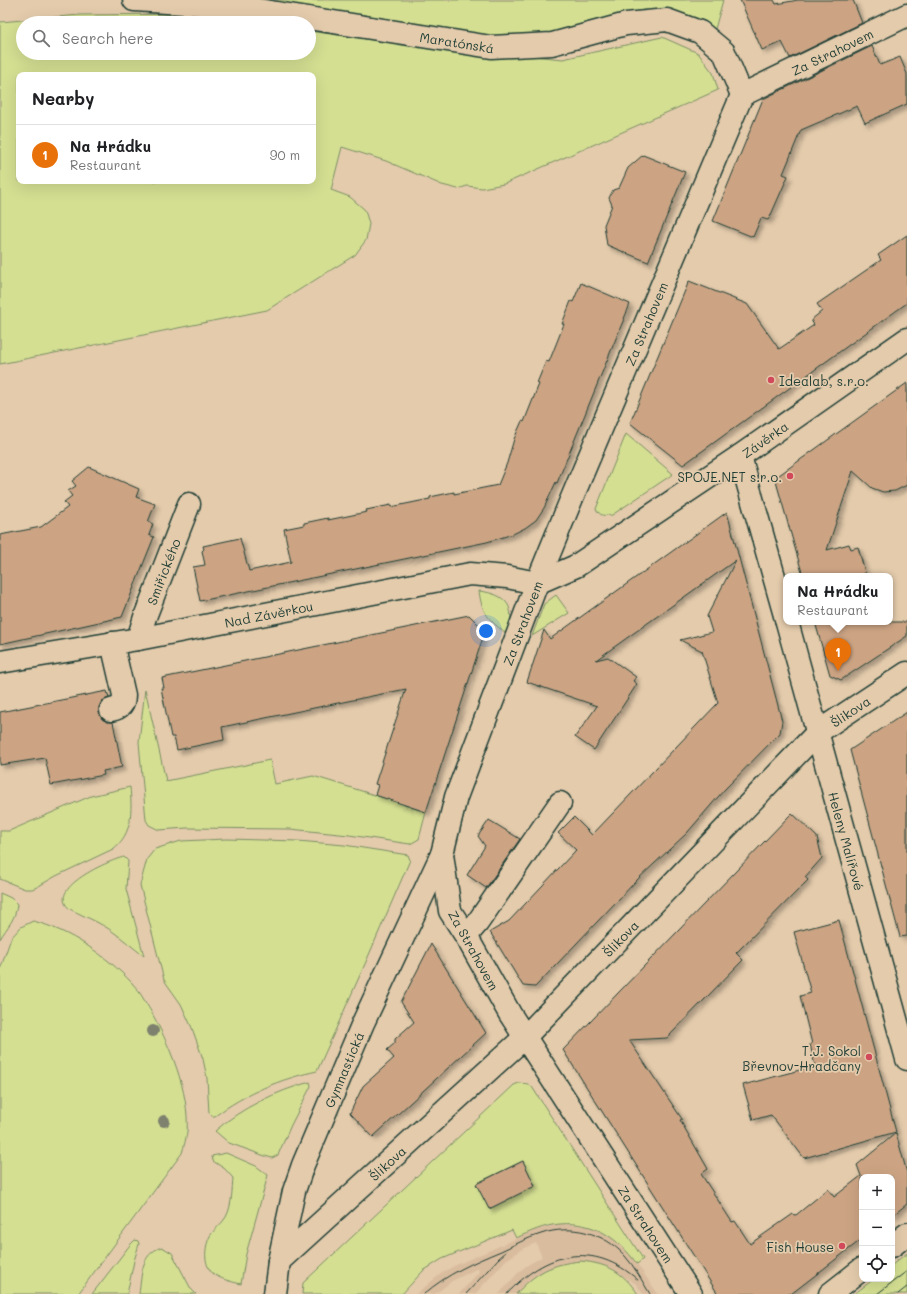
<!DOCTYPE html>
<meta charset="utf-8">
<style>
:root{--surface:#fff;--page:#f2f2f2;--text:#202124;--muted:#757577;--line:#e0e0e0;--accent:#d1495b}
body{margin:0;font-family:Mali,sans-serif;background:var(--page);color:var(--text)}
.controls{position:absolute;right:12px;bottom:12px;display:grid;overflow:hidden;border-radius:8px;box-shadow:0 4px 16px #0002}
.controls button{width:36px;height:36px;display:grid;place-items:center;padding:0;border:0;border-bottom:1px solid var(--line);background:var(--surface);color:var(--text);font:20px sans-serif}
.you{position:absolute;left:486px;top:631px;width:14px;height:14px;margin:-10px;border:3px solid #fff;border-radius:50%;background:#1a73e8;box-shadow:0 0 0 6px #1a73e833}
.badge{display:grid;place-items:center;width:26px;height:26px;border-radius:50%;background:var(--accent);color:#fff;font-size:13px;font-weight:700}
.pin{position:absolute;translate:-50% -33px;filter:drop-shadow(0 1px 2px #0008)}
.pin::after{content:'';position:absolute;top:21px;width:14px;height:12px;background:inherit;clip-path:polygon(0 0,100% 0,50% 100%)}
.popup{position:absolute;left:783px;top:573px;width:110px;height:52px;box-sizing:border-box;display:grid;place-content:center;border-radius:8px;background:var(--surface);filter:drop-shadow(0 1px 3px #0005);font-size:13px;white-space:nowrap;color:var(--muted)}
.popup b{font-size:15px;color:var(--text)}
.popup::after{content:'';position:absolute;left:50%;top:100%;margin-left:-8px;border:8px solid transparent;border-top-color:var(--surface)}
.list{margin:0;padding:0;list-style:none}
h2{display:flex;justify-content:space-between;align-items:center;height:52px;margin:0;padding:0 16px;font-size:17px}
h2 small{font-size:13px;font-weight:400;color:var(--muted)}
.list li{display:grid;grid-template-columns:26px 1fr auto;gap:12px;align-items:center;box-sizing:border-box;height:60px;padding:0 16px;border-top:1px solid var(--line)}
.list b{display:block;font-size:15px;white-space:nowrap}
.list p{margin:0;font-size:13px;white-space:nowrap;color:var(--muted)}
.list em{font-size:13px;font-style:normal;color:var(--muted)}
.icon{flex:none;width:22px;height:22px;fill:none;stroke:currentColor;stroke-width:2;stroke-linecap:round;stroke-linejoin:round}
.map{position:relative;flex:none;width:907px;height:1294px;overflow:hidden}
.search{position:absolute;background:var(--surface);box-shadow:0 4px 16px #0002;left:16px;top:16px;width:300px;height:44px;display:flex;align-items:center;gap:10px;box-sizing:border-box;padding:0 14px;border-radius:22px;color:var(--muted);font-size:15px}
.panel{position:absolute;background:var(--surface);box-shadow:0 4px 16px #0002;left:16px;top:72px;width:300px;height:112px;border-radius:8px}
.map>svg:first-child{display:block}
.built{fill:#d9bc9e}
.green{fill:#d4df92;stroke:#7a8e63;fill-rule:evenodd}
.building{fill:#cca484;stroke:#1f3d34;filter:url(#shadow)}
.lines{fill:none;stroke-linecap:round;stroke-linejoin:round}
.minor-casing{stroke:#1f3d34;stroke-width:25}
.minor{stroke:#e4cbac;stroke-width:22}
.tram{stroke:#1f3d34;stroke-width:1}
.tree{fill:#7d816d}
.poi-dot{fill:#d1495b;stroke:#e4cbac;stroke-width:1.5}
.labels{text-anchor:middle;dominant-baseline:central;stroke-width:3.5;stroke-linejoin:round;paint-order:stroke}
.street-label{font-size:13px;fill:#1f3d34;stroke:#e4cbac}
.poi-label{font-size:13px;fill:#1f3d34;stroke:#e4cbac;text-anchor:end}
</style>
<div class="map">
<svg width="907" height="1294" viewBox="0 0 907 1294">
<defs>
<filter id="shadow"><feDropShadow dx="3.5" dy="3.5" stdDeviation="2" flood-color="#0004"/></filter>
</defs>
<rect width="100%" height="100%" fill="#e4cbac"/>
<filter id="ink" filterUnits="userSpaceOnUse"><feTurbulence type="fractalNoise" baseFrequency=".025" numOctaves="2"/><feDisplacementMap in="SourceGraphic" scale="8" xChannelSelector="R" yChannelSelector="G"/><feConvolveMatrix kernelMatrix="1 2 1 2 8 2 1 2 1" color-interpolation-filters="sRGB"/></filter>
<g filter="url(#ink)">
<polygon class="built" points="560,1224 587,1226 600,1230 620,1243 628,1251 658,1294 643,1294 636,1284 609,1267 537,1274 525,1284 516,1294 499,1294 519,1272 526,1266 542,1257 536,1243 526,1247 506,1260 475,1294 459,1294 478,1273 479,1270 478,1268 452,1281 435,1294 416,1294 442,1273 454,1266 536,1230"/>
<g class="green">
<polygon points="232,0 723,0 715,29 677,12 643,10 556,33 474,40"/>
<path d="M188,14l63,9h-228v30h286v-22l79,11 175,17 99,-22 36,16 15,20 5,17 -214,94 -22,4 -15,-2 -9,3 -16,-4 -56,-24 -44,-14 -11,43 19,7 15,13 4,14 -3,16 -11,15 -88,55 -267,54v-342l80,-7zM19,75h294v106h-294z"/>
<path d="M626,434l47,40 -61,41c-8,1 -12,1 -16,-6z"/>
<path d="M479,591c27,3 39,16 27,43 -18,-16 -24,-20 -27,-43z"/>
<polygon points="556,595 569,613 532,636 544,604"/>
<polygon points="145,689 166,781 270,760 275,784 313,776 394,801 405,803 404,805 426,812 419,839 410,844 349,835 290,829 187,828 159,830 149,825 146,820 139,742"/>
<path d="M130,787c2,23 3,47 -17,62l-57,27 -19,11 -5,2h-7l-25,-10v-48h9l82,-35z"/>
<path d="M226,839l72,2 46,4 64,10 2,5 -45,104 -48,107c-37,8 -71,22 -102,45h-3l-3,-3 -2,-35 -4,-19 -11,-31 -11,-24 -17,-24 -24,-95 7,-26 8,-10 26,-8z"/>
<path d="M124,857l4,4 -2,28 18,67c-12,-9 -23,-19 -35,-27 -8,-5 -18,-10 -27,-14 -5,-3 -13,-5 -16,-10 -13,-20 44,-45 58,-48z"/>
<path d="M0,893l11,5 6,6c-1,15 -10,23 -17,35z"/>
<path d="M33,921c36,9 74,35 99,62 7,7 12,17 17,25 20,35 41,84 38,124 -1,7 -3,14 -5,21l-104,141h-78v-324l11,-32 10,-11z"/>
<path d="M310,1082l1,4 -20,39 -13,30 -6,3 -7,-2 -36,-13 -14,-12c26,-23 62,-40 95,-49z"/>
<path d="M519,1083l9,1 4,3 111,172 -6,5c-19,-26 -43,-43 -77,-40 -16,1 -30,8 -44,14l-4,-8 -70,29 -11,7 -8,5 -21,23h-100l1,-11 211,-198zM523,1161l12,25 -46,23 -12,-26z"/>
<path d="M226,1153l30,13 12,9 -22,79 -5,30c-8,-2 -18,-4 -26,-9 -12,-8 -11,-27 -5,-39 4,-7 12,-12 16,-19 6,-11 6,-27 7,-39l-8,-9 -12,-8 -1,-5z"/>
<polygon points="135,1240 138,1241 139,1244 134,1261 127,1294 92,1294 130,1245"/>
<path d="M162,1247l10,6 19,36 5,5h-57c3,-19 1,-40 23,-47z"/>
<polygon points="907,1253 907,1294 854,1294 874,1279 892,1279 892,1265"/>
<path d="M581,1261c27,3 41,10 57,33h-122c20,-22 35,-30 65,-33z"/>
</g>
<g class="building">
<polygon points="740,0 774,0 776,4 798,0 853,0 862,23 790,58 782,42 762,50"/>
<polygon points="872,46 880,65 900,57 907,74 907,104 865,123 857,106 801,130 783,174 788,176 770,217 768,220 761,218 753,237 713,221 763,99"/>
<polygon points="643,155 685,172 648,262 607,245 604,225 612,205 609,198 613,190 619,188 628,168"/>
<polygon points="907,235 907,303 683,465 630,423 689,281 747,304 779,349 814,325 811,320 822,311 817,304 881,260 878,255"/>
<polygon points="581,283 630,304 557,483 556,482 544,508 536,520 525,528 513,534 487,542 200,601 193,567 205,565 202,551 204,549 203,546 240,538 249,571 291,562 284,529 304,525 304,523 328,518 328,520 367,512 366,510 391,505 391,507 430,499 430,497 454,492 454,494 498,485 507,463 514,439 522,421 524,422 539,384 537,383 546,361 549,362 564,324 562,324 571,301 573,302"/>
<polygon points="907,383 907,485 895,491 883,492 872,488 853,471 827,550 849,544 851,549 858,547 866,576 803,576 775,478"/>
<polygon points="89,467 139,489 136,497 155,504 148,522 153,524 149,535 154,537 122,617 0,644 0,535 41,527 68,507 64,502 72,496 68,491 76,486 72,481"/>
<polygon points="727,512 782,721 780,733 724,790 687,833 638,879 535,987 523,986 490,932 509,921 576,850 558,833 574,817 592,835 718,703 702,651 680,640 712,632 707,616 736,560 596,660 608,657 636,677 633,681 637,684 594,750 575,737 597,706 527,682 544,630 550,639"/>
<polygon points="469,615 485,631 426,812 375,795 378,785 375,784 406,689 222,727 224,740 177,750 174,737 171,737 161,688 164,688 162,678"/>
<polygon points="815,622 907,622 907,636 841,680 830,675"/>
<polygon points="107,691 109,698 102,701 99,707 99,713 102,719 107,722 113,722 122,767 103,771 104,775 51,785 45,758 0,765 0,712"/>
<polygon points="907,712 907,936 900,937 850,750"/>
<polygon points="792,813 817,837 822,858 805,877 808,880 736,953 743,960 667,1038 629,1040 682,1119 680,1120 708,1169 701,1174 732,1222 735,1221 750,1244 793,1214 796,1215 828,1189 834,1197 861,1176 857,1165 896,1133 907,1173 907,1204 892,1216 892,1177 862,1177 862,1239 791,1294 718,1294 563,1050"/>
<polygon points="489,820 520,839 486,888 467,875 485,846 478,836"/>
<polygon points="839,920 896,1132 804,1158 771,1115 753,1120 743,1085 815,1066 810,1044 812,1044 800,996 811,993 794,932"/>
<polygon points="431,944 486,1033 373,1137 350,1113 363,1086 394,1058 387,1050 395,1043 395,1039 414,1022 401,1002"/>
<polygon points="523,1161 535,1186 489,1209 476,1184"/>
</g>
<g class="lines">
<defs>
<g id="minor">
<path id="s1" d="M134,0l99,6 258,41 61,-3 74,-20 41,-4 33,12 24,20 18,43"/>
<polyline points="740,456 786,619"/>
<path id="s2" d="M537,583l39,-17 164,-110 167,-117"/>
<path id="s3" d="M787,622l120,437"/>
<path id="s4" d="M138,639l7,-22 44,-113"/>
<path id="s5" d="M0,662l138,-23 332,-65 37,3 30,6"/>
<path d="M111,710c10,-2 13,-6 13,-15l-12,-52"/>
<polyline points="466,936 478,922 560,803"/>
<polyline points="892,1246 907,1234"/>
<path id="s6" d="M279,1261l246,-224 293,-305 89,-59"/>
<path id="s7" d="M275,1294l4,-33 15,-70 9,-26 60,-142 79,-169"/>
<path id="s8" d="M691,1294l-181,-280 -44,-78 -16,-25 -8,-57 14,-57 81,-214 32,-78 173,-410 165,-80"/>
<polyline points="830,1294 862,1269"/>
</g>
</defs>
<use href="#minor" class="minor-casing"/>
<use href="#minor" class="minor"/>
<g class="tram">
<path d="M424,1294c23,-20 50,-32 77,-43 13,-6 26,-13 40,-17 29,-10 63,-2 84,22 10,11 17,25 25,38"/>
<polyline points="466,1294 498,1259 507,1251"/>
<path d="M507,1294c38,-42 86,-54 131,-14"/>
<polyline points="877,1294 907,1271"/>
<polyline points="898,1294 907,1287"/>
</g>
</g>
<g class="tree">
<circle cx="153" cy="1031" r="6"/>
<circle cx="164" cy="1121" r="6"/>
</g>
</g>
<g class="poi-dot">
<circle cx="771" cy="380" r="4"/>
<circle cx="790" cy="476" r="4"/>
<circle cx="869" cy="1057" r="4"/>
<circle cx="842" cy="1246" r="4"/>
</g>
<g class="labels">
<g class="street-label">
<text stroke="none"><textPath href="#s1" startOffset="326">Maratónská</textPath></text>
<text stroke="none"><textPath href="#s8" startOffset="1427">Za Strahovem</textPath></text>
<text stroke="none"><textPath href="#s8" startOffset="1079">Za Strahovem</textPath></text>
<text stroke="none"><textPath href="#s2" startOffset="270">Závěrka</textPath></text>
<text stroke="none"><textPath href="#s4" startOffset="72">Smiřického</textPath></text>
<text stroke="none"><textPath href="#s5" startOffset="273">Nad Závěrkou</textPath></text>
<text stroke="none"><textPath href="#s8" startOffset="755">Za Strahovem</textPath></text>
<text stroke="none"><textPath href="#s6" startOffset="794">Šlikova</textPath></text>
<text stroke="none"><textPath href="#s3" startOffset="227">Heleny Malířové</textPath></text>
<text stroke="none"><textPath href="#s6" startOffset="470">Šlikova</textPath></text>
<text transform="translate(474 950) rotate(61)">Za Strahovem</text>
<text stroke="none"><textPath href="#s7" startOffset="236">Gymnastická</textPath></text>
<text stroke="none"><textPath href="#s6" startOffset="146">Šlikova</textPath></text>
<text transform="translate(646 1224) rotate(57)">Za Strahovem</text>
</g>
<g class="poi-label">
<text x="779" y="380" text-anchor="start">Idealab, s.r.o.</text>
<text x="782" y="476">SPOJE.NET s.r.o.</text>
<text x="861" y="1050">T.J. Sokol<tspan x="861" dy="15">Břevnov-Hradčany</tspan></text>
<text x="834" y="1246">Fish House</text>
</g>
</g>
</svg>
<div class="controls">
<button>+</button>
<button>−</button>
<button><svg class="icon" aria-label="locate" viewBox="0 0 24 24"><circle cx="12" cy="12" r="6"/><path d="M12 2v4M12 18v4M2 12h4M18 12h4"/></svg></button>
</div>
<div class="you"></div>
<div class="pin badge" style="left:838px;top:671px;background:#e8710a">1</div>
<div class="popup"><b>Na Hrádku</b>Restaurant</div>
<div class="search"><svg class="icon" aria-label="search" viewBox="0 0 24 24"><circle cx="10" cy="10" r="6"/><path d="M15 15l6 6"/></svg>Search here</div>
<section class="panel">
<h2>Nearby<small></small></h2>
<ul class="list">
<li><span class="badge" style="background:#e8710a">1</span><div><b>Na Hrádku</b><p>Restaurant</p></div><em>90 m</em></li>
</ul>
</section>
</div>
